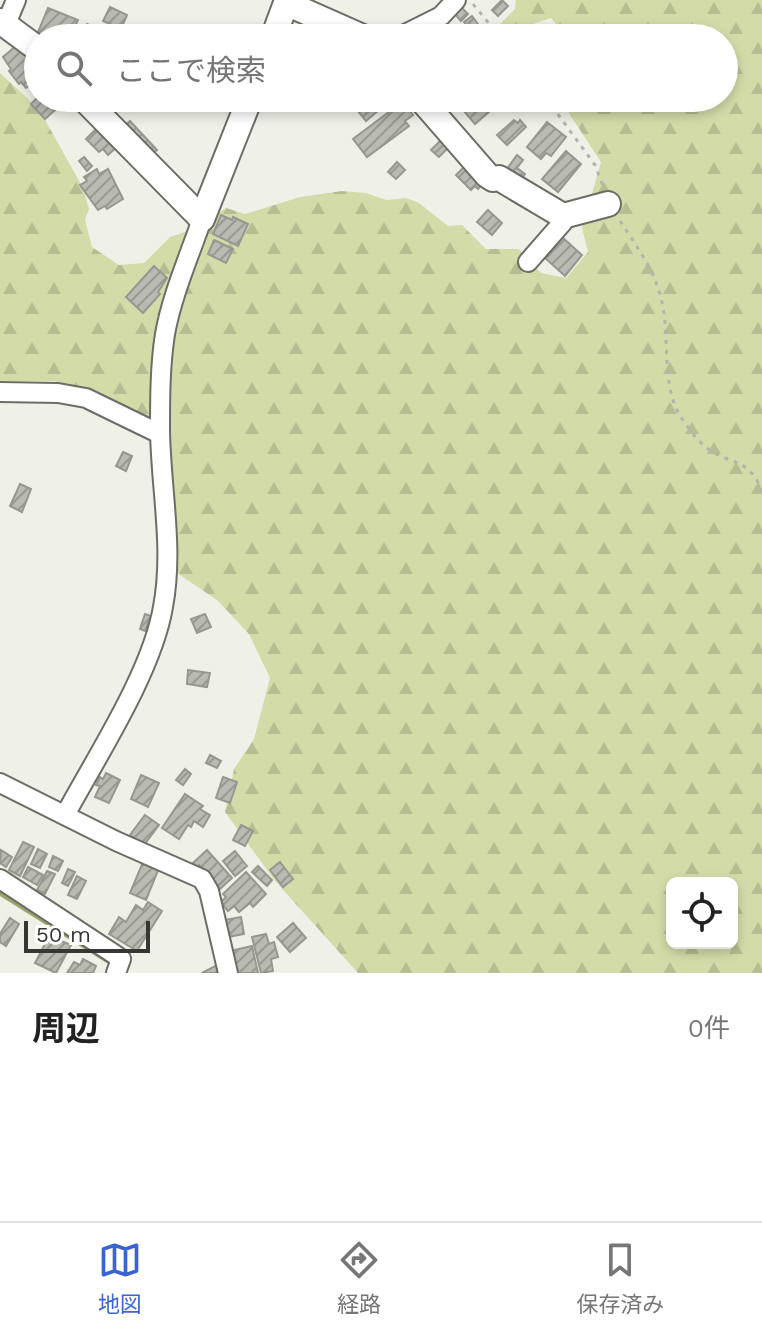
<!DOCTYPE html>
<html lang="ja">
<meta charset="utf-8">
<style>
:root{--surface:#fff;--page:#f6f6f6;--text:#222;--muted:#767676;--line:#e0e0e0;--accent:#3a64d4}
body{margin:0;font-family:"Work Sans","Noto Sans JP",sans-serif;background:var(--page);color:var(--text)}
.controls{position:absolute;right:24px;bottom:24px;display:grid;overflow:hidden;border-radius:12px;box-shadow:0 4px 12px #0003}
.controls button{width:72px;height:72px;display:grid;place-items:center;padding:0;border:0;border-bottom:2px solid var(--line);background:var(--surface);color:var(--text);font:40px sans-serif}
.scale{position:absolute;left:24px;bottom:20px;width:126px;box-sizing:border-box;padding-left:8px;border:4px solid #363734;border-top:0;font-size:22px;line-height:28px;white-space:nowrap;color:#363734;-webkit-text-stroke:6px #fff;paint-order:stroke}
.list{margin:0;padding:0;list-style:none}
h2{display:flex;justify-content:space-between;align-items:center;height:104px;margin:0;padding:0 32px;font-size:34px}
h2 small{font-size:26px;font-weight:400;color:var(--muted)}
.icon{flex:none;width:44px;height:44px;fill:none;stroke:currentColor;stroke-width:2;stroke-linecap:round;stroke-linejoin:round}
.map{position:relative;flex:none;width:762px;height:973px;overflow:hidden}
.search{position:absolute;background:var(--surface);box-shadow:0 4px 12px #0003;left:24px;right:24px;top:24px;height:88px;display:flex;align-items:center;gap:20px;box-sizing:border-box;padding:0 28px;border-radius:44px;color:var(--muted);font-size:30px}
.sheet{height:248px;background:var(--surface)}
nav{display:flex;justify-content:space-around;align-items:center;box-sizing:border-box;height:112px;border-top:2px solid var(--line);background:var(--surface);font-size:22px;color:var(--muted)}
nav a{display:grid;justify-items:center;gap:4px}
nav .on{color:var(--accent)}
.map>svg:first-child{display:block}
.forest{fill:url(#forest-firs);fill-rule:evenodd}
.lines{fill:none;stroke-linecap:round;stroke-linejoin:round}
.stream{stroke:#9ba46b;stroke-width:5}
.building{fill:url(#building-hatch);stroke:#969790;stroke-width:2}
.minor-casing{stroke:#6c6d66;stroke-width:22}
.major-casing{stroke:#6c6d66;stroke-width:28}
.path{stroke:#b2b4ad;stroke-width:3;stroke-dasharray:4 6;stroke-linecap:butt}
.minor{stroke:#fff;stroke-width:18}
.major{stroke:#fff;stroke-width:24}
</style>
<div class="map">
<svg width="762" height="973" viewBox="0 0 762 973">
<defs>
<pattern id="forest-firs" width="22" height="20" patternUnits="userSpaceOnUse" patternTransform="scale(2)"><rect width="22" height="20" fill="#d3dca9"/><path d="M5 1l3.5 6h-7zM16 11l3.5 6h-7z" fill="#b6bd92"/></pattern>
<pattern id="building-hatch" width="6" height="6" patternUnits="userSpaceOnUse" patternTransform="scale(2)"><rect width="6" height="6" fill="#b9bbb3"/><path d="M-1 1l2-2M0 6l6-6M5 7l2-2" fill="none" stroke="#979992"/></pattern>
</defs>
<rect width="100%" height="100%" fill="#eff1e9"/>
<path class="forest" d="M516,0h246v973h-404l-83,-92 -50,-69 9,-43 20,-30 16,-61 -21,-44 -32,-34 -43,-29 -5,-122 -71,-51 -43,-17h-55v-308l39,36 44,79 6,21 -4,11 7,27 27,18 25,-2 26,-26 20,-7 36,-22 19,6 55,-17 42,-6 24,2 20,7 20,-2 13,5 29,23 14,-1 24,24h33l22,24 25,5 22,-26 -6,-24 19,-66 -31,-47 -6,-17h160v-60h-166l-1,-13 -6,-7c-19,5 -31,14 -50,14l-2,-7 16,-16zM672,883h60v60h-60z"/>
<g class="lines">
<polyline class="stream" points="0,893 108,961"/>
</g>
<g class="building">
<polygon points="502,0 508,6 498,16 492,10"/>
<polygon points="110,7 127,15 121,29 103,21"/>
<polygon points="48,8 78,20 70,38 36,37"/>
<polygon points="462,8 468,14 461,21 455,14"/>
<polygon points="472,16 480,27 472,33 464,22"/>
<polygon points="87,24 107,33 104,38 80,38"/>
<polygon points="448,25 457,34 453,38 435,38"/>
<polygon points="17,45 38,65 36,75 38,79 26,88 21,82 19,84 9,71 11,69 3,57"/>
<polygon points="38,97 38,98 68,98 45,119 31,104"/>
<polygon points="362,98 372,98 380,109 366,121 353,105"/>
<polygon points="465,98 505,98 475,124 458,104"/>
<polygon points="405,105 413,115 405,121 409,126 367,157 353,139 397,106 399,109"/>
<polygon points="514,120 518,123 520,120 526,127 507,145 497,135"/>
<polygon points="130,121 157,150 149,157 122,128"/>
<polygon points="547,122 566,137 551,156 546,153 541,159 527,147"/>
<polygon points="99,126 118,146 108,155 103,149 99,152 86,139"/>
<polygon points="440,141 448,148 439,157 431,150"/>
<polygon points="566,151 581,164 558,192 542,179"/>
<polygon points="517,155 523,160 517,168 525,174 519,183 504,173"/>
<polygon points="84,157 92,166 87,171 79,161"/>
<polygon points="397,162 405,170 396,179 388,172"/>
<polygon points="467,164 484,182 478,189 475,186 471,190 456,175"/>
<polygon points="97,169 99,174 108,169 123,199 107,209 105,206 98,210 80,185 87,181 84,177"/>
<polygon points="488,210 502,223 492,235 477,222"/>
<polygon points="221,215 232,220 233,217 248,224 238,246 213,234"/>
<polygon points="562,237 582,255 565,276 545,258"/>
<polygon points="214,240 233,249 226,263 208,254"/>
<polygon points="154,266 167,278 158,292 160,294 143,313 126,297"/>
<polygon points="123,452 132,456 126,471 116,466"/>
<polygon points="20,484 31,489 22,512 10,506"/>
<polygon points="145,614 151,616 145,631 140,629"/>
<polygon points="205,614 211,627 197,633 191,619"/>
<polygon points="188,670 210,673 207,687 187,684"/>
<polygon points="210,755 221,761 217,768 206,763"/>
<polygon points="185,769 191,774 183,785 176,780"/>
<polygon points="106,773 120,780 109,803 95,797 100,786 96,785 100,777 103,779"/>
<polygon points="141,775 159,783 148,807 131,799"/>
<polygon points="223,777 237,782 230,803 216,798"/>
<polygon points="185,794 203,806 200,809 210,815 203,827 194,821 191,827 188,825 179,839 162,828"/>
<polygon points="145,815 159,825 144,845 130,835"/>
<polygon points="241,825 253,831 245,846 233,840"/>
<polygon points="23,842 34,847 20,876 9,870"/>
<polygon points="38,849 47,854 40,868 31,864"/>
<polygon points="1,850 12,857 6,867 0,863"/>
<polygon points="207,850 232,878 220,889 199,865 197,867 193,863"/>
<polygon points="235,851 247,866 235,876 223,861"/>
<polygon points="53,856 63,861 58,871 49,867"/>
<polygon points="143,862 159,868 146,900 130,893"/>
<polygon points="280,862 293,879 283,887 270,870"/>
<polygon points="258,866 272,880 267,886 252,872"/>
<polygon points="28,867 43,875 37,885 23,877"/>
<polygon points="68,869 75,872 68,886 62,883"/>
<polygon points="47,871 55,874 45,894 37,890"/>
<polygon points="246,872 266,894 253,907 250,903 239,912 234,906 228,911 221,902 226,897 223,894"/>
<polygon points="77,876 86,881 77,899 68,895"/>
<polygon points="148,902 162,911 137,951 109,934 119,917 126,922 136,905 143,910"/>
<polygon points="241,917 244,934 228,937 225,920"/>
<polygon points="10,918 19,924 6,946 0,942 0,934"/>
<polygon points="293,923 306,938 290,952 277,937"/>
<polygon points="266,934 269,944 274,942 278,957 271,959 273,971 261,973 252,937"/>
<polygon points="49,936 71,945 56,973 35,963"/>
<polygon points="252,946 258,973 235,973 230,951"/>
<polygon points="83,959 96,966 93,973 67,973 74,962 80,965"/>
<polygon points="217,965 221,973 202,973"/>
</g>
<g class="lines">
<defs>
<g id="minor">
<polyline points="6,24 16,0"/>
<polyline points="397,38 441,16 456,0"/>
<polyline points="528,262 563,222 563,216"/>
<polyline points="0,392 58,393 86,398 160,434"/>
<polyline points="0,783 116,841 202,879 209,891 228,973"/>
<path d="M65,815c32,-59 87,-143 98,-208 11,-58 -2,-117 -3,-176 0,-32 0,-65 5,-97 7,-39 24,-77 37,-115"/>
<polyline points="0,879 117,956 121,959 116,973"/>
</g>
<g id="major">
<polyline points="0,21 38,49"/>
<polyline points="273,38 286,3 365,38"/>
<polyline points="83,98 202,219 250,98"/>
<polyline points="420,98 487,175 493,179 499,178 563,216 608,204"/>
</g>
</defs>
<use href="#minor" class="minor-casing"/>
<use href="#major" class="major-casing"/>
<g class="path">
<polyline points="473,4 501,38"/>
<polyline points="546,98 595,165 603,186"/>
<path d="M620,221c16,24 36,52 42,81 8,36 -1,81 18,114 7,10 18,26 28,33 25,17 42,9 54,43"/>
</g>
<use href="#minor" class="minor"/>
<use href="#major" class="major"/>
</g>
</svg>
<div class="controls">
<button><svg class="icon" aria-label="locate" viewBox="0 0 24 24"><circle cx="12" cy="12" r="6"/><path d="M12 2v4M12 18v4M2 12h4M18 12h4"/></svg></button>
</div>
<div class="scale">50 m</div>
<div class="search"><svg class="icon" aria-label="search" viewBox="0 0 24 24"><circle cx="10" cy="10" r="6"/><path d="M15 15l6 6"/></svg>ここで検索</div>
</div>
<section class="sheet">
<h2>周辺<small>0件</small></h2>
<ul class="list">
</ul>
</section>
<nav>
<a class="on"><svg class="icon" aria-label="map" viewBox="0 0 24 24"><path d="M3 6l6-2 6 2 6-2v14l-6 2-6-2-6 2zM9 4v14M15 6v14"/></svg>地図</a>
<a><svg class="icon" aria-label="directions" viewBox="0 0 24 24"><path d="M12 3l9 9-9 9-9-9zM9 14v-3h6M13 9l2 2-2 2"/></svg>経路</a>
<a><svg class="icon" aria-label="saved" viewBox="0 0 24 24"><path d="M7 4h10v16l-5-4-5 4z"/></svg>保存済み</a>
</nav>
